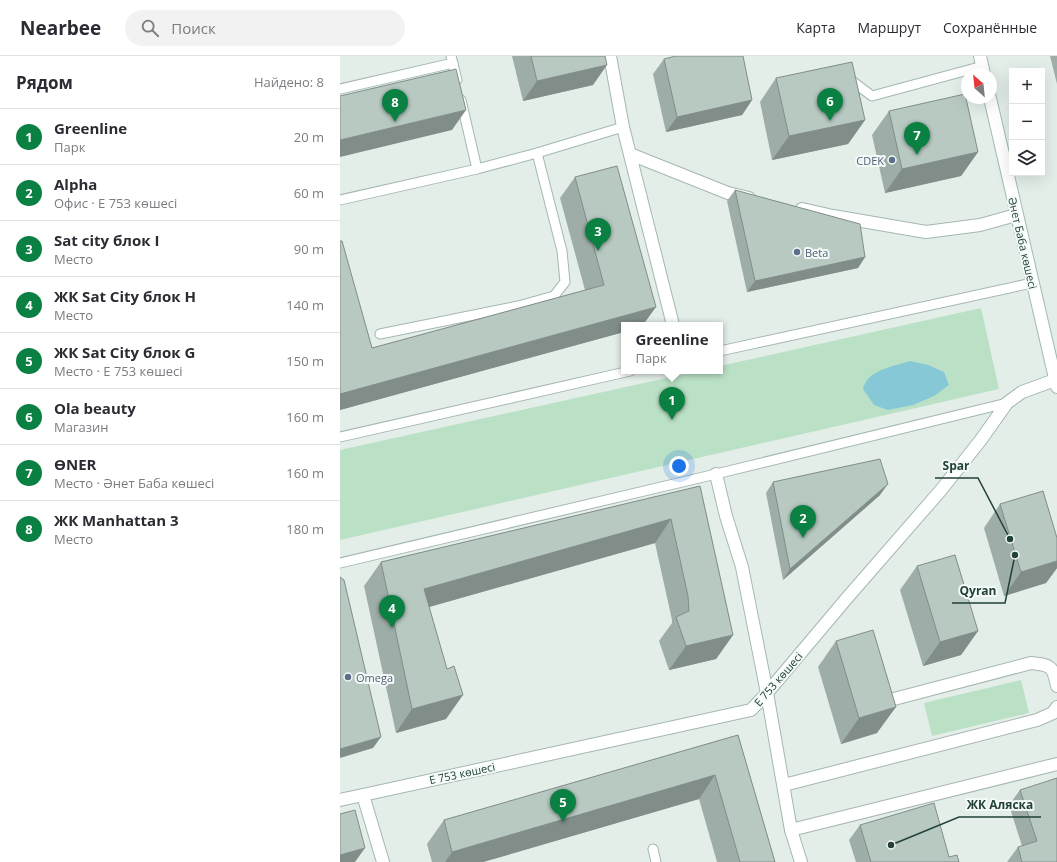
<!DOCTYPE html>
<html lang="ru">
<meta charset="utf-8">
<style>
:root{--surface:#fff;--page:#f2f2f3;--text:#2b2b33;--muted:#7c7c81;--line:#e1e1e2;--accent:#0b8043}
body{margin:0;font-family:"Open Sans",sans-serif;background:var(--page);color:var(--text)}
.controls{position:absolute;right:12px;top:12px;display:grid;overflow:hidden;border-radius:0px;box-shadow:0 4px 16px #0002}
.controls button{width:36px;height:36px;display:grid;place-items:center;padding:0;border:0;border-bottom:1px solid var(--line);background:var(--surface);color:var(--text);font:20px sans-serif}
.compass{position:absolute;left:621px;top:12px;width:36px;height:36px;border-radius:50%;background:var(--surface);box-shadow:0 4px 16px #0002;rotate:333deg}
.you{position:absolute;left:339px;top:410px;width:14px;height:14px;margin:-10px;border:3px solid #fff;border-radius:50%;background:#1a73e8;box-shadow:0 0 0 6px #1a73e833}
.badge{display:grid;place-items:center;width:26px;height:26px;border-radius:50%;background:var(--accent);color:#fff;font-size:13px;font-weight:700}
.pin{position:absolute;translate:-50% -33px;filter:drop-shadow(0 1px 2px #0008)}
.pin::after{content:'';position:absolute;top:21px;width:14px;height:12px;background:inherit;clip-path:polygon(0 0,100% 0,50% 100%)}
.popup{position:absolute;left:281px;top:266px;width:102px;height:52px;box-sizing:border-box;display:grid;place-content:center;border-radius:0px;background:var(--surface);filter:drop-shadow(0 1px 3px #0005);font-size:13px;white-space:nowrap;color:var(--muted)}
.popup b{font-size:15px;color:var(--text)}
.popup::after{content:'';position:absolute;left:50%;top:100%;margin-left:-8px;border:8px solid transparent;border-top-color:var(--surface)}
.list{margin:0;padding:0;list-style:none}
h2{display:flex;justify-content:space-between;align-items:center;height:52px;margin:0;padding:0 16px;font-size:17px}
h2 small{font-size:13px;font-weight:400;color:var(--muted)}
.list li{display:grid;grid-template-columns:26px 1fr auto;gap:12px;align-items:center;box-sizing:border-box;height:56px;padding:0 16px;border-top:1px solid var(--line)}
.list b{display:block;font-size:15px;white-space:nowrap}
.list p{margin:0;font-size:13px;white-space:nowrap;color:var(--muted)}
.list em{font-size:13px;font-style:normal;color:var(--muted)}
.icon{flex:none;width:22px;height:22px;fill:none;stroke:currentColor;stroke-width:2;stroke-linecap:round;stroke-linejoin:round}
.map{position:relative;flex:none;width:717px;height:806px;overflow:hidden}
header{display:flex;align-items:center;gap:24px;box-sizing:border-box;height:56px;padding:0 20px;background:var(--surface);border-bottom:1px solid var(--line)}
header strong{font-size:19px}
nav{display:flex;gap:22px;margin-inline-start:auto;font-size:14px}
.search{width:280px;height:36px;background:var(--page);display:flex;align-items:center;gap:10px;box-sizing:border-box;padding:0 14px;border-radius:22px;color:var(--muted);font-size:15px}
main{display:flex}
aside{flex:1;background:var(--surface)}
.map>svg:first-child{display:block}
.green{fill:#bae0c5}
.water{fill:#87c8d7}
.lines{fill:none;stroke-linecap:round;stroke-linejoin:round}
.lane-casing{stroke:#a5b7b1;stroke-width:11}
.street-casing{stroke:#a5b7b1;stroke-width:14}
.secondary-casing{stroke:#a0bab2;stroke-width:14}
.lane{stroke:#fff;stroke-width:9}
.street{stroke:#fff;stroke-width:12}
.secondary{stroke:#fff;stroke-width:12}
.wall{fill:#9eada7}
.shaded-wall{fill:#818d88}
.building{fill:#b8c9c2;stroke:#818d88}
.service-dot{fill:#5c6f8a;stroke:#f4faf7;stroke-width:1.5}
.labels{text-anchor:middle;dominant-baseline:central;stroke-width:4;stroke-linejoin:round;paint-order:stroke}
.service-label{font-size:11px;fill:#4e5e75;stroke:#f4faf7;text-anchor:start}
.street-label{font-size:11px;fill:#214139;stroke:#f4faf7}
.leader{fill:none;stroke:#214139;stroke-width:1.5}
.callout-dot{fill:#214139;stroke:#f4faf7;stroke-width:1.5}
.callout-label{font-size:12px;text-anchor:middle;font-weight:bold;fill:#214139;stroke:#f4faf7;stroke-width:4;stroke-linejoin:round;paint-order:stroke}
</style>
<header>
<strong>Nearbee</strong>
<div class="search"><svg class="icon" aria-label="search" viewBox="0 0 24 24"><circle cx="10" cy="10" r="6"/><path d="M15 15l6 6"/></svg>Поиск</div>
<nav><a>Карта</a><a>Маршрут</a><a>Сохранённые</a></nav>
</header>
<main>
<aside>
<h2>Рядом<small>Найдено: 8</small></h2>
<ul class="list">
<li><span class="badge">1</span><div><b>Greenline</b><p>Парк</p></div><em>20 m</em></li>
<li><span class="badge">2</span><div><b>Alpha</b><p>Офис · Е 753 көшесі</p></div><em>60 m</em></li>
<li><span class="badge">3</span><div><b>Sat city блок I</b><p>Место</p></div><em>90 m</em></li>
<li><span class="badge">4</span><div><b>ЖК Sat City блок H</b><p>Место</p></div><em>140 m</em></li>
<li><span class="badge">5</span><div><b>ЖК Sat City блок G</b><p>Место · Е 753 көшесі</p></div><em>150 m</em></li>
<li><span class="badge">6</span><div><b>Ola beauty</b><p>Магазин</p></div><em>160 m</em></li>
<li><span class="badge">7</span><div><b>ӨNER</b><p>Место · Әнет Баба көшесі</p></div><em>160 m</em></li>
<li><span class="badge">8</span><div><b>ЖК Manhattan 3</b><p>Место</p></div><em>180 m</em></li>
</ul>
</aside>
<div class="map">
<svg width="717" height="806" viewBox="0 0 717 806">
<rect width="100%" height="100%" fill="#e3eee9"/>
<g class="green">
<polygon points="641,252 659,333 0,484 0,394 358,315 380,315 380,310"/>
<polygon points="681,624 689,657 592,680 584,647"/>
</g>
<path class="water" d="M570,305l18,4 16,7 5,13 -15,11 -21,9 -25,5 -14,-5 -11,-16c5,-20 30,-22 47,-28z"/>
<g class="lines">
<defs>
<g id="lane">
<polyline points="111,0 117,24"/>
<polyline points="508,22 532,40 643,10"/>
<polyline points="0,33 113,7"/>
<polyline points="137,113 197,97 283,71"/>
<polyline points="0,144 137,113 121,44"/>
<polyline points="40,278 178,250 214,240 225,226 222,195 197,97"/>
<polyline points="380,295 692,227"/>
<polyline points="0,381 290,315"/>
<polyline points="0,507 376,418 667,347"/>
<polyline points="313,793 316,806"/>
</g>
<g id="street">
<polyline points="270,0 283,71 333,269"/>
<polyline points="290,98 388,137 409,142"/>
<polyline points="462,153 493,160 586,176 640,169 676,159"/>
<polyline points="376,418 386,460 402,511 427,637 451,774 461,806"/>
<path d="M554,643l137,-36c20,2 22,3 26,23"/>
<polyline points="444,729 697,664 713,657 717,651"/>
<polyline points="23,739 411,654 427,637 507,542 601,434 640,385 667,347 682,336 715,324"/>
<polyline points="0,744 23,739 43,806"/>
<polyline points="451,774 717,708"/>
</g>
<g id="secondary">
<polyline points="640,0 644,18"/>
<polyline points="650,42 717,331"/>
</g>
</defs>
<use href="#lane" class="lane-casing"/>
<use href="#street" class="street-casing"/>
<use href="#secondary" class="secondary-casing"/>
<use href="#lane" class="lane"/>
<use href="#street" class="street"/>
<use href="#secondary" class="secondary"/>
</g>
<g class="wall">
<polygon points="172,0 265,0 253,29 183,45"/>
<polygon points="710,0 717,0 717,28"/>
<polygon points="324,3 412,44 402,59 326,76 313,18"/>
<polygon points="436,22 525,64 508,88 432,104 420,46"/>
<polygon points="549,55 638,96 621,120 545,137 532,79"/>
<polygon points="235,121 284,269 284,276 0,354 0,185 32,292 245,234 220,142"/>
<polygon points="395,134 525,201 518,212 407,236 387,145"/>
<polygon points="433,426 540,439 443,524 426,437"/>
<polygon points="360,430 393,579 376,603 329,614 319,585 332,567 332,564 315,487 89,551 106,663 56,677 24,530 41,506"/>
<polygon points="660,448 717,482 717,512 706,527 664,540 644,472"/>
<polygon points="577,510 638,575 621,599 583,610 560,534"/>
<polygon points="496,585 537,677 501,688 478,611"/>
<polygon points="398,679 435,806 377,806 359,743 143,806 92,806 87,788 104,764"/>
<polygon points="680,734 717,806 667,806 678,791 682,790 669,749"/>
<polygon points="520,769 609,801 619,806 516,806 509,784"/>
</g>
<g class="shaded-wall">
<polygon points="267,9 253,29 183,45 197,25"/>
<polygon points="412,44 402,59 326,76 337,61"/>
<polygon points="126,54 112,74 0,101 0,84"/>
<polygon points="525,64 508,88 432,104 449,80"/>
<polygon points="638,96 621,120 545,137 562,113"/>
<polygon points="525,201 518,212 407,236 415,225"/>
<polygon points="316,251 303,269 284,269 284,276 0,354 0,338"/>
<polygon points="548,428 540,439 443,524 450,513"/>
<polygon points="331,463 315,487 68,557 84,533"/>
<polygon points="717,505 717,512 706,527 664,540 681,516"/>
<polygon points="638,575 621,599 583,610 600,586"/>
<polygon points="393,579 376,603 329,614 346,590"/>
<polygon points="123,639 106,663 56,677 72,653"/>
<polygon points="556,651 537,677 501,688 519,662"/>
<polygon points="41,681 33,692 0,702 0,693"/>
<polygon points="375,719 359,743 143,806 105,806 112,796"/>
<polygon points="25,792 15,806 0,806 0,799"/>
</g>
<g class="building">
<polygon points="191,0 265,0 267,9 197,25"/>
<polygon points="336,0 403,0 412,44 337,61 324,3"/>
<polygon points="512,6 525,64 449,80 436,22"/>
<polygon points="116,13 126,54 0,84 0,40"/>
<polygon points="625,38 638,96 562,113 549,55"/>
<polygon points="277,110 316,251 0,338 0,185 2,185 32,292 264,229 235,121"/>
<polygon points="395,134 520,168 525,201 415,225"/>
<polygon points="540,403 548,428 450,513 433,426"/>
<polygon points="360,430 393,579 346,590 336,561 349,555 348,540 331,463 84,533 107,613 114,610 123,639 72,653 41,506"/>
<polygon points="703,435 717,482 717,505 681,516 660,448"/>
<polygon points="615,499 638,575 600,586 577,510"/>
<polygon points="0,521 4,524 41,681 0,693"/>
<polygon points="533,574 556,651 519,662 496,585"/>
<polygon points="398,679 435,806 400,806 375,719 112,796 104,764"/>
<polygon points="717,722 717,806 682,806 678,791 697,785 680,734"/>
<polygon points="594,747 609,801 617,799 619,806 531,806 520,769"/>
<polygon points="15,754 25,792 0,799 0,758"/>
</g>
<g class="service-dot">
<circle cx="552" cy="104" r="4"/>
<circle cx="457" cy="196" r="4"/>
<circle cx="8" cy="621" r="4"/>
</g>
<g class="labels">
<g class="service-label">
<text x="544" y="104" text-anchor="end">CDEK</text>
<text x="465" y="196">Beta</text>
<text x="16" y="621">Omega</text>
</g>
<g class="street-label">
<text transform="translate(683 187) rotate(77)">Әнет Баба көшесі</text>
<text transform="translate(438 623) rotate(-49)">Е 753 көшесі</text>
<text transform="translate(122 717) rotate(-12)">Е 753 көшесі</text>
</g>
</g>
<path class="leader" d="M670 483L638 422H595M675 499L665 547H612M551 789L619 761H701"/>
<g class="callout-dot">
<circle cx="670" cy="483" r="4"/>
<circle cx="675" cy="499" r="4"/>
<circle cx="551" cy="789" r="4"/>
</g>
<g class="callout-label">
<text x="616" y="414">Spar</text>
<text x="638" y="539">Qyran</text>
<text x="660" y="753">ЖК Аляска</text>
</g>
</svg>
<div class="controls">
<button>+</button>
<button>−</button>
<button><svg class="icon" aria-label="layers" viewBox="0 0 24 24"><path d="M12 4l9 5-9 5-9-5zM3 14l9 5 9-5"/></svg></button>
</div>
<svg class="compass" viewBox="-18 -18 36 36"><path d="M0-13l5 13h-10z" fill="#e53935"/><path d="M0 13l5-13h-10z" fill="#7c7c81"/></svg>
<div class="you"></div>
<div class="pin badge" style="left:332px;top:364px">1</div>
<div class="popup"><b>Greenline</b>Парк</div>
<div class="pin badge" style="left:463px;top:482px">2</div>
<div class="pin badge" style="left:258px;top:195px">3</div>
<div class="pin badge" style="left:52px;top:572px">4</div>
<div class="pin badge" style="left:223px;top:766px">5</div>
<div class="pin badge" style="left:490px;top:65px">6</div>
<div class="pin badge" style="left:577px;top:99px">7</div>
<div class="pin badge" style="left:55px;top:66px">8</div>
</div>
</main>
